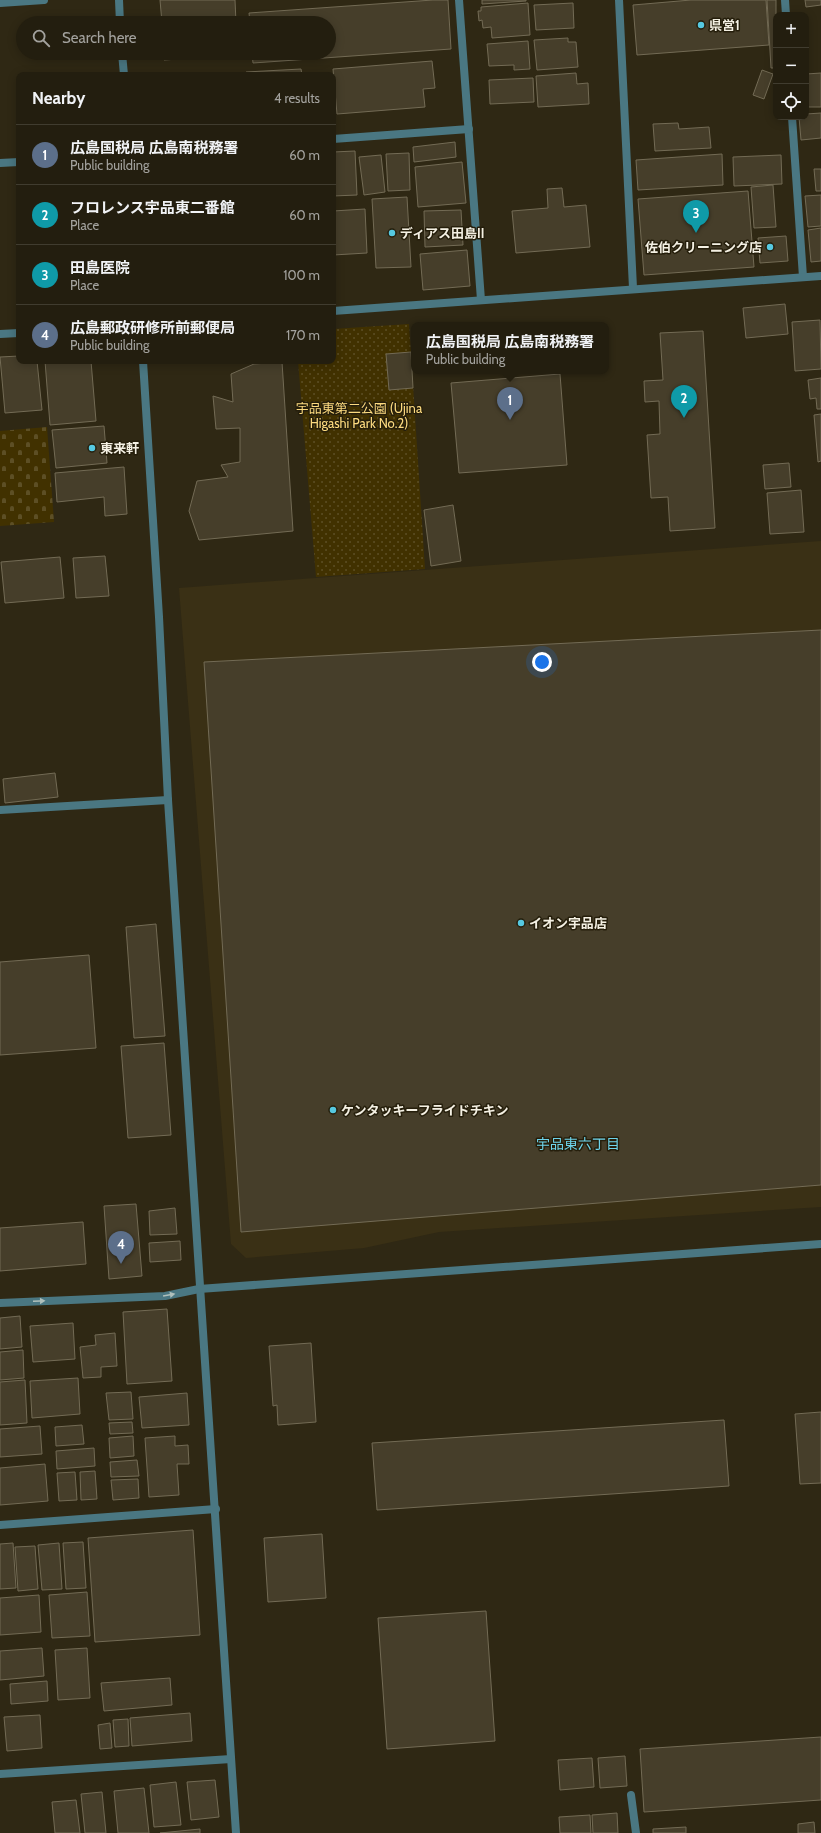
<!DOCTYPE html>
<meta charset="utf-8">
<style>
:root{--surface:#231e0f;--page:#2b2718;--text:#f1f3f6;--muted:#a3a29e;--line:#403c2f;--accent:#56c9e1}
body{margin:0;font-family:Cabin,"Noto Sans JP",sans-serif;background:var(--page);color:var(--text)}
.controls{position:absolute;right:12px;top:12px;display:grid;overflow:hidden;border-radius:8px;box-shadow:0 2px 10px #0003}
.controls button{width:36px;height:36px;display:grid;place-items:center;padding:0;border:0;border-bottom:1px solid var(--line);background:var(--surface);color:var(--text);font:20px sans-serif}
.you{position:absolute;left:542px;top:662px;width:14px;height:14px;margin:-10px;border:3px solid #fff;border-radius:50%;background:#1a73e8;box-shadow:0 0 0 6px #1a73e833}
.badge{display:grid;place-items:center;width:26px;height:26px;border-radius:50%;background:var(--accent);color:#fff;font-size:13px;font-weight:700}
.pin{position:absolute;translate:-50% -33px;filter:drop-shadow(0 1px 2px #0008)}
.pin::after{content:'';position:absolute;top:21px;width:14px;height:12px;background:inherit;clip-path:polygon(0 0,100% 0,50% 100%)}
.popup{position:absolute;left:411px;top:322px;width:198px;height:52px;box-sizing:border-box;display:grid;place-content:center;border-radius:8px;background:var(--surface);filter:drop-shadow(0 1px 3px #0005);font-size:13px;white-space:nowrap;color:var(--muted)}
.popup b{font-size:15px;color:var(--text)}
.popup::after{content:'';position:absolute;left:50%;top:100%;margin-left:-8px;border:8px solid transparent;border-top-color:var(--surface)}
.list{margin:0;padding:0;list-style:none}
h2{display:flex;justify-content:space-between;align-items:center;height:52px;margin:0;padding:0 16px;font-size:17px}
h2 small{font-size:13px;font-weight:400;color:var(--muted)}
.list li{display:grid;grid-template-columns:26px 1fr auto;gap:12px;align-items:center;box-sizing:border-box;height:60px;padding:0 16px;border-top:1px solid var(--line)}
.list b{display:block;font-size:15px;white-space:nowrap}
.list p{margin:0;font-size:13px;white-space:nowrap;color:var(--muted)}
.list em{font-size:13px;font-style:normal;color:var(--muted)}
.icon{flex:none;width:22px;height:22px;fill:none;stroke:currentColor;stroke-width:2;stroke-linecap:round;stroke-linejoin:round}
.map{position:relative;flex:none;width:821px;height:1833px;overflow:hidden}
.search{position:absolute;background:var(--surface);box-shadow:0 2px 10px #0003;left:16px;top:16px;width:320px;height:44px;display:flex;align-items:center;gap:10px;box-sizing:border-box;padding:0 14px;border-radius:22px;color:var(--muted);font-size:15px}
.panel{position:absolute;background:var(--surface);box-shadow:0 2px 10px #0003;left:16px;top:72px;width:320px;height:292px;border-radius:8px}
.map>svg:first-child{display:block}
.built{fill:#3a3015}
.grass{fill:url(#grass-dots)}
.cemetery{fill:url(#cemetery-stones)}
.building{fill:#463e2a;stroke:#736b55}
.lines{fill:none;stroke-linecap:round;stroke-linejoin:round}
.pedestrian{stroke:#4a7782;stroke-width:8}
.minor{stroke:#4a7782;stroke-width:8}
.tertiary{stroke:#4a7782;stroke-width:8}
.oneway{fill:#b0c0bc}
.poi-dot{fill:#56c9e1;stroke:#251e0b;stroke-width:1.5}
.labels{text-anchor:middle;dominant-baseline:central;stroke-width:3;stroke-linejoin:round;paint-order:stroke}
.poi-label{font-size:13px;font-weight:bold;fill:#f4f0e3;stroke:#251e0b;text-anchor:start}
.park-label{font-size:13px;fill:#fcda7f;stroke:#251e0b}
.neighbourhood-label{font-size:14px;fill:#6ed4eb;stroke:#251e0b}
</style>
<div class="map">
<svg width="821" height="1833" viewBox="0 0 821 1833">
<defs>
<pattern id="grass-dots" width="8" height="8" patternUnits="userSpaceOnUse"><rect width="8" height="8" fill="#413100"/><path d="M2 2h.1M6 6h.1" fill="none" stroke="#5d4f25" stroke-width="1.8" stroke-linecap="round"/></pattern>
<pattern id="cemetery-stones" width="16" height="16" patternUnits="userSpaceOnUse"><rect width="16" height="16" fill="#413100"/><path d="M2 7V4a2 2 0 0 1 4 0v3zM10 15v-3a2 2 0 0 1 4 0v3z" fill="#5d4f25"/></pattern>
</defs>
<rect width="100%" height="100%" fill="#2f2814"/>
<polygon class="built" points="821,541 821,1207 439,1232 364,1248 246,1258 231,1244 179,588"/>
<polygon class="grass" points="409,324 425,569 316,577 298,361 333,361 333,329"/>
<polygon class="cemetery" points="47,427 54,522 0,526 0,431"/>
<g class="building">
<polygon points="160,0 235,0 236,23 162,23"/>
<polygon points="433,0 448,0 451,49 253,63 252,53 329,53 329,23 250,23 249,13"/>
<polygon points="482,0 526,0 526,1 482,4"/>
<polygon points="691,0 766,0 769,45 637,55 633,5"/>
<polygon points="767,0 776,0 776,68 771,68"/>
<polygon points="805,0 821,0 821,5 806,7"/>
<polygon points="528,3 530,35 492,38 491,27 483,28 482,20 479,21 478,11 481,11 481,7"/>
<polygon points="573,3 574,28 536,30 534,5"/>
<polygon points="568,38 568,42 576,42 578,67 537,70 534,40"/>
<polygon points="528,41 530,69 514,70 514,65 489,66 487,44"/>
<polygon points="164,53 223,53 223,56 164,60"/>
<polygon points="432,61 435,88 423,89 425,107 337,114 333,69"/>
<polygon points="301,69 302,75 247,75 246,72"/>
<polygon points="762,70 773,74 764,99 753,95"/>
<polygon points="576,73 577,84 588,83 589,104 538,107 536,76"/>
<polygon points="821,73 821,107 806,107 806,74"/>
<polygon points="533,78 534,102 490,104 489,80"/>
<polygon points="821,113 821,138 801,140 799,117 806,117 806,114"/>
<polygon points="678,123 679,129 709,127 711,148 655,151 653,124"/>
<polygon points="455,142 456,157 414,162 413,147"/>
<polygon points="355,151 357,195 333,196 333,152"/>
<polygon points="409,153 410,190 388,191 386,154"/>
<polygon points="722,154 723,185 638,190 636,160"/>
<polygon points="381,155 385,192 364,195 359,157"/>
<polygon points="781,155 782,184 734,186 733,157"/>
<polygon points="462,162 466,203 418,207 415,167"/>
<polygon points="814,169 821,169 821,191 816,191"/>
<polygon points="773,185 776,227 754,228 751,187"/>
<polygon points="562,188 564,207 586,205 590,247 516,253 512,211 548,208 547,189"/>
<polygon points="748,191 754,267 644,275 638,199"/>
<polygon points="821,195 821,226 808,227 805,196"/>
<polygon points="407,197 411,267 376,268 372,199"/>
<polygon points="365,209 367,253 333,255 333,211"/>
<polygon points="461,210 463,245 425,247 424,211"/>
<polygon points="821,228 821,261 811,262 808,230"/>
<polygon points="786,236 788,261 760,263 758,238"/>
<polygon points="467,250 470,286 423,290 420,254"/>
<polygon points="785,304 788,334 746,338 743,308"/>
<polygon points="820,320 821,369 795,371 792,322"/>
<polygon points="703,331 715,528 670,531 668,497 651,498 647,435 660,434 659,401 645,402 644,381 663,380 660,333"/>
<polygon points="411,352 413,388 389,390 386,354"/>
<polygon points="19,356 19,361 37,361 42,410 5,413 0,357"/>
<polygon points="45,361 91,361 96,421 50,425"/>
<polygon points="282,362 293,531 199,540 189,511 197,481 228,477 221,465 240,462 240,428 216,429 213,396 233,402 231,374 254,364"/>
<polygon points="560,374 567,465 459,473 451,383"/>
<polygon points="821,378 821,409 817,409 816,398 810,399 808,380"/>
<polygon points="821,414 821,461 818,462 814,415"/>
<polygon points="104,426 107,463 56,468 52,430"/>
<polygon points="789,463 791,487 765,489 763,465"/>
<polygon points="124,467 127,514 105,516 104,497 57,502 55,473"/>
<polygon points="801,490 804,532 770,534 767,493"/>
<polygon points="453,505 461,561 431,566 424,510"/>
<polygon points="105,556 109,596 76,598 73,558"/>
<polygon points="60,557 64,598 5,603 1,562"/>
<polygon points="821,630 821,1185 241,1232 204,662"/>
<polygon points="55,773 58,797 5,803 3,779"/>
<polygon points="156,924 165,1036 134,1038 126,927"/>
<polygon points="89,955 96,1048 0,1055 0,962"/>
<polygon points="164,1043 171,1135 128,1138 121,1046"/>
<polygon points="136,1204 142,1276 109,1279 104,1206"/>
<polygon points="175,1208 177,1234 150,1235 149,1211"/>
<polygon points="83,1222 86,1264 0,1271 0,1228"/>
<polygon points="180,1241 181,1260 150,1262 149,1243"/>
<polygon points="167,1309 172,1381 127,1384 123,1312"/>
<polygon points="20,1316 22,1347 0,1349 0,1318"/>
<polygon points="73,1323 75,1359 33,1362 30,1326"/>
<polygon points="115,1333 117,1366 101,1367 101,1377 83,1378 80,1347 96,1345 95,1335"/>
<polygon points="311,1343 316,1422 278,1425 277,1405 273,1406 269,1346"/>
<polygon points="23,1350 24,1378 0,1380 0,1352"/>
<polygon points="78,1378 80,1414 32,1418 30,1381"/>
<polygon points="25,1380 27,1423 0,1425 0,1382"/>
<polygon points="131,1392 133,1419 109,1420 106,1393"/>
<polygon points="187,1393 189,1425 142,1428 139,1397"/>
<polygon points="821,1412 821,1483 800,1484 795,1414"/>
<polygon points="724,1420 729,1486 377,1510 372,1443"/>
<polygon points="132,1422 133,1433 110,1434 109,1423"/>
<polygon points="82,1425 84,1444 56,1446 55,1427"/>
<polygon points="40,1426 42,1454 0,1457 0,1429"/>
<polygon points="133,1436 134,1456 110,1458 109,1438"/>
<polygon points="175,1436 175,1446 188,1445 189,1464 177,1464 179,1495 149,1497 145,1438"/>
<polygon points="94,1448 95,1466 57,1469 56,1451"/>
<polygon points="137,1460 139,1476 111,1477 110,1462"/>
<polygon points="45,1464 48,1501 0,1505 0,1468"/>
<polygon points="95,1471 97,1499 81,1500 80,1472"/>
<polygon points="75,1472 77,1500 59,1501 57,1473"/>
<polygon points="138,1479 139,1498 113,1500 111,1480"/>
<polygon points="193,1530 200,1635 95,1642 88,1538"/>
<polygon points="322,1534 326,1598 268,1602 264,1538"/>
<polygon points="83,1542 86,1588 66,1589 63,1543"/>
<polygon points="13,1543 16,1588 0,1589 0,1544"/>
<polygon points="59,1543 62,1589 42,1590 38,1545"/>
<polygon points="35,1546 38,1589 18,1591 15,1547"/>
<polygon points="87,1592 90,1636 52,1638 49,1595"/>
<polygon points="39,1595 41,1632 0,1635 0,1598"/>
<polygon points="486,1611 495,1741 387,1749 378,1618"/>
<polygon points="42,1648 44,1676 0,1680 0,1651"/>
<polygon points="87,1648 90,1698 58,1700 55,1650"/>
<polygon points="170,1678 172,1705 104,1711 101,1683"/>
<polygon points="47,1681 48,1701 11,1704 10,1684"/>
<polygon points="190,1713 192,1741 132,1746 130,1718"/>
<polygon points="40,1715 42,1748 7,1751 4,1717"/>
<polygon points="128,1719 129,1746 115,1747 113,1720"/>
<polygon points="110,1723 112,1748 100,1749 98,1725"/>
<polygon points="821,1737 821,1800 644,1812 640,1749"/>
<polygon points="625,1756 627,1786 600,1788 598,1758"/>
<polygon points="592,1758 594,1787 560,1790 558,1760"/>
<polygon points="215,1780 219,1817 191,1820 187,1782"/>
<polygon points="176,1782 181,1825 154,1827 150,1785"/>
<polygon points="144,1788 149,1833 118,1833 114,1791"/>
<polygon points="102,1792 106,1833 85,1833 81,1794"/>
<polygon points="76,1800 80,1833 55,1833 52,1802"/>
<polygon points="617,1813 618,1833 593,1833 592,1815"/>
<polygon points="590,1815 591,1833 560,1833 559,1817"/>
<polygon points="814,1822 815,1833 798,1833 798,1824"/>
<polygon points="686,1827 686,1833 653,1833 653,1829"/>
<polygon points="200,1829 200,1833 160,1833"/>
</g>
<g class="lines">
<polyline class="pedestrian" points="0,810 168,800"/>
<g class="minor">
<polyline points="459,0 481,300"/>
<polyline points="619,0 633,288"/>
<polyline points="785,0 786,15"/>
<polyline points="0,3 44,0"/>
<polyline points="792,117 803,277"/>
<polyline points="333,139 469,129"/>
<polyline points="0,163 19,162"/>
<polyline points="333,311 821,276"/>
<polyline points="0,334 19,333"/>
<polyline points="0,1303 165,1296 199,1289"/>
<polyline points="0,1525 216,1509"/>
<polyline points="0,1774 231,1759"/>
<polyline points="631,1795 636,1833"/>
</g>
<g class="tertiary">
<polyline points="119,0 120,23"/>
<polyline points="122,53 124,75"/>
<polyline points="143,361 159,617 168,800 236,1833"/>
<polyline points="199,1289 821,1244"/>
</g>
</g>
<defs><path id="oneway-solid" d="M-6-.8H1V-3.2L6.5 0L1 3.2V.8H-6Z"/></defs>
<g class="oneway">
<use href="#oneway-solid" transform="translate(169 1295) rotate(-10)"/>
<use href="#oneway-solid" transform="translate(39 1301) rotate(-2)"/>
</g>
<g class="poi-dot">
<circle cx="701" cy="25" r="4"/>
<circle cx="392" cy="233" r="4"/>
<circle cx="770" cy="247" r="4"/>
<circle cx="92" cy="448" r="4"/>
<circle cx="521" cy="923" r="4"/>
<circle cx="333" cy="1110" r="4"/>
</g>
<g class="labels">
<g class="poi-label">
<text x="709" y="25">県営1</text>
<text x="400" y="233">ディアス田島II</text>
<text x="762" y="247" text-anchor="end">佐伯クリーニング店</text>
<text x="100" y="448">東来軒</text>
<text x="529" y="923">イオン宇品店</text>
<text x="341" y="1110">ケンタッキーフライドチキン</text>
</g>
<g class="park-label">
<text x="359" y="408">宇品東第二公園 (Ujina<tspan x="359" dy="15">Higashi Park No.2)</tspan></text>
</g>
<g class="neighbourhood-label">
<text x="578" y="1144">宇品東六丁目</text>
</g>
</g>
</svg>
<div class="controls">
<button>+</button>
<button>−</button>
<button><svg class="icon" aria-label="locate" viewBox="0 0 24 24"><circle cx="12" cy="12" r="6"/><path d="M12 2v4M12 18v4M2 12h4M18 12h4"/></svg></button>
</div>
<div class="you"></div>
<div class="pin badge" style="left:510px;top:420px;background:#5c6f8a">1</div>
<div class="popup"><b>広島国税局 広島南税務署</b>Public building</div>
<div class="pin badge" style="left:684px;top:418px;background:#0f9aa8">2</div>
<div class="pin badge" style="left:696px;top:233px;background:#0f9aa8">3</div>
<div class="pin badge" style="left:121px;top:1264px;background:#5c6f8a">4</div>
<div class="search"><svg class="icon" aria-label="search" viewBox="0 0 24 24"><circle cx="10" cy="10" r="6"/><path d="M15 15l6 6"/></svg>Search here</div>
<section class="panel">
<h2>Nearby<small>4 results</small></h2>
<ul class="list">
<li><span class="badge" style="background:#5c6f8a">1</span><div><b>広島国税局 広島南税務署</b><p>Public building</p></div><em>60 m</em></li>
<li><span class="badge" style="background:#0f9aa8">2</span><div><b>フロレンス宇品東二番館</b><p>Place</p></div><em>60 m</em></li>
<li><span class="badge" style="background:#0f9aa8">3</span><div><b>田島医院</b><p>Place</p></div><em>100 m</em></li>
<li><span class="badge" style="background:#5c6f8a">4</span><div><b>広島郵政研修所前郵便局</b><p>Public building</p></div><em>170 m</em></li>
</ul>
</section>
</div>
